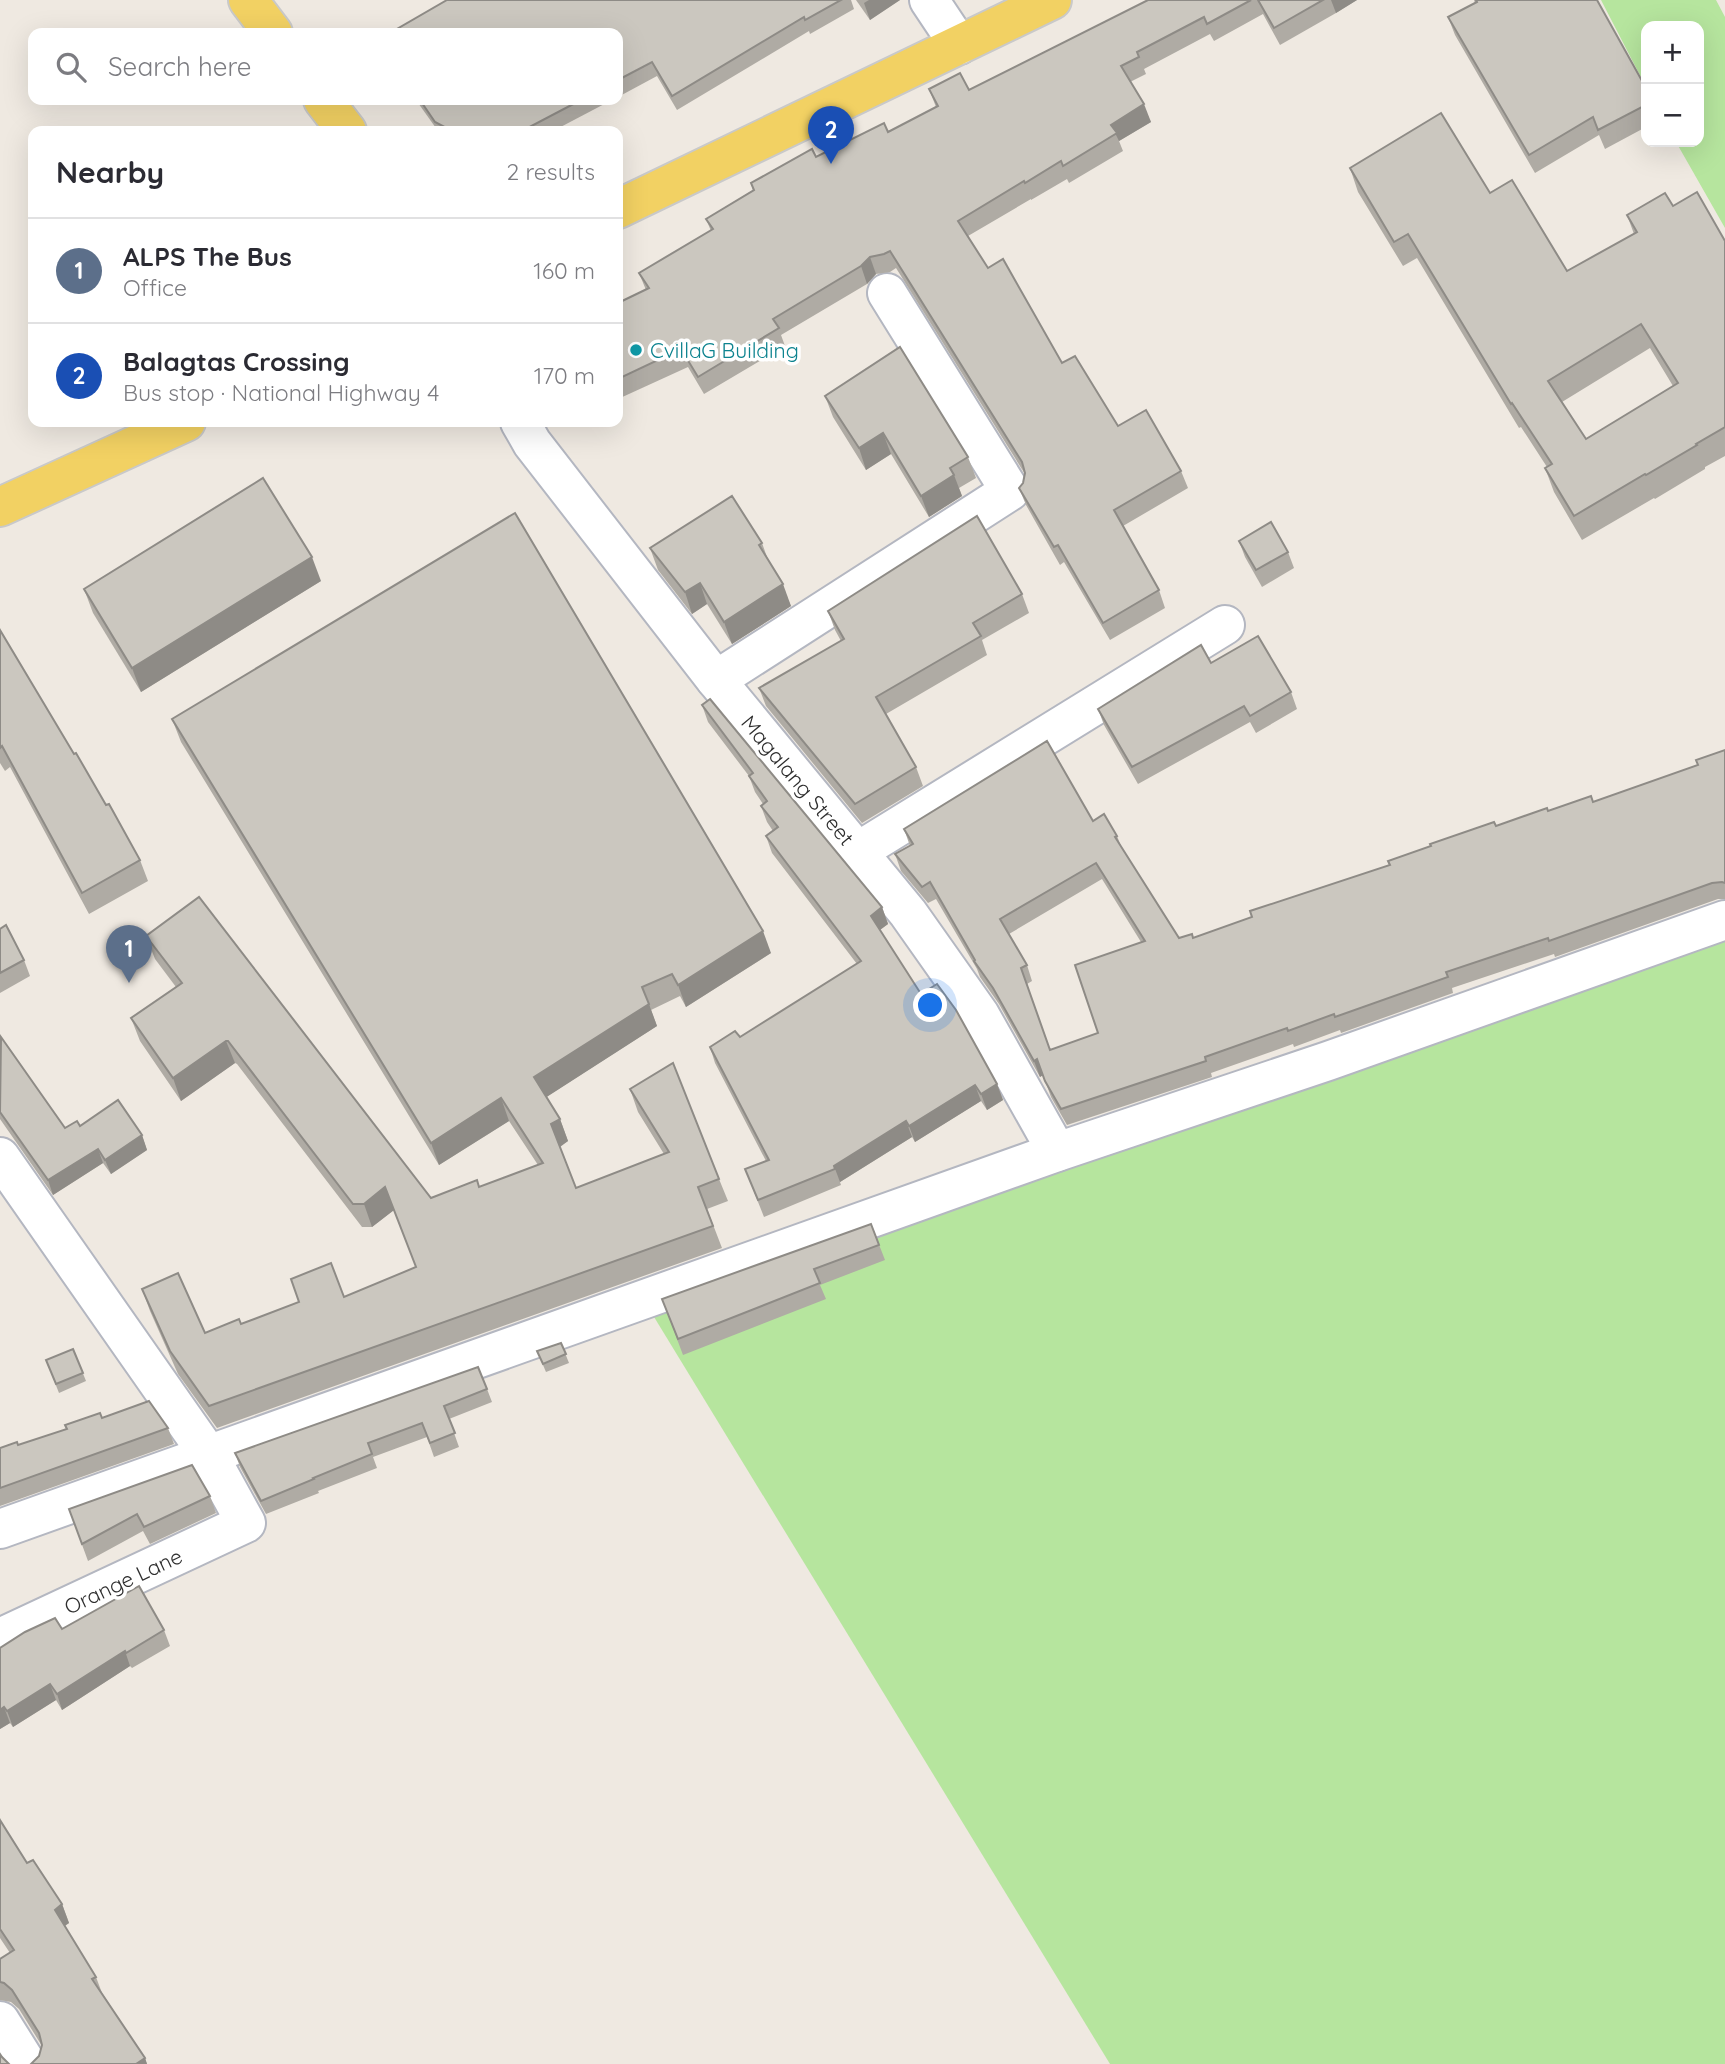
<!DOCTYPE html>
<meta charset="utf-8">
<style>
:root{--surface:#fff;--page:#f7f7f7;--text:#2b2b33;--muted:#7c7c81;--line:#e1e1e2;--accent:#0f766e}
body{margin:0;font-family:Quicksand,sans-serif;background:var(--page);color:var(--text)}
.controls{position:absolute;right:21px;top:21px;display:grid;overflow:hidden;border-radius:14px;box-shadow:0 7px 28px #0002}
.controls button{width:63px;height:63px;display:grid;place-items:center;padding:0;border:0;border-bottom:2px solid var(--line);background:var(--surface);color:var(--text);font:35px sans-serif}
.you{position:absolute;left:931px;top:1006px;width:24px;height:24px;margin:-18px;border:5px solid #fff;border-radius:50%;background:#1a73e8;box-shadow:0 0 0 10px #1a73e833}
.badge{display:grid;place-items:center;width:46px;height:46px;border-radius:50%;background:var(--accent);color:#fff;font-size:23px;font-weight:700}
.pin{position:absolute;translate:-50% -58px;filter:drop-shadow(0 2px 4px #0008)}
.pin::after{content:'';position:absolute;top:37px;width:24px;height:21px;background:inherit;clip-path:polygon(0 0,100% 0,50% 100%)}
.list{margin:0;padding:0;list-style:none}
h2{display:flex;justify-content:space-between;align-items:center;height:91px;margin:0;padding:0 28px;font-size:30px}
h2 small{font-size:23px;font-weight:400;color:var(--muted)}
.list li{display:grid;grid-template-columns:46px 1fr auto;gap:21px;align-items:center;box-sizing:border-box;height:105px;padding:0 28px;border-top:2px solid var(--line)}
.list b{display:block;font-size:26px;white-space:nowrap}
.list p{margin:0;font-size:23px;white-space:nowrap;color:var(--muted)}
.list em{font-size:23px;font-style:normal;color:var(--muted)}
.icon{flex:none;width:38px;height:38px;fill:none;stroke:currentColor;stroke-width:2;stroke-linecap:round;stroke-linejoin:round}
.map{position:relative;flex:none;width:1725px;height:2064px;overflow:hidden}
.search{position:absolute;background:var(--surface);box-shadow:0 7px 28px #0002;left:28px;top:28px;width:595px;height:77px;display:flex;align-items:center;gap:18px;box-sizing:border-box;padding:0 24px;border-radius:14px;color:var(--muted);font-size:26px}
.panel{position:absolute;background:var(--surface);box-shadow:0 7px 28px #0002;left:28px;top:126px;width:595px;height:301px;border-radius:14px}
.map>svg:first-child{display:block}
.green{fill:#b6e59e}
.lines{fill:none;stroke-linecap:round;stroke-linejoin:round}
.street-casing{stroke:#b4b7c1;stroke-width:42}
.primary-casing{stroke:#c9c9c9;stroke-width:42}
.street{stroke:#fff;stroke-width:38}
.primary{stroke:#f2d163;stroke-width:38}
.wall{fill:#afaba4;fill-rule:evenodd}
.shaded-wall{fill:#8e8b86}
.building{fill:#cbc7bf;stroke:#8e8b86;stroke-width:2;fill-rule:evenodd}
.culture-dot{fill:#0f9aa8;stroke:#fff;stroke-width:2.5}
.labels{text-anchor:middle;dominant-baseline:central;stroke-width:7;stroke-linejoin:round;paint-order:stroke}
.culture-label{font-size:21px;fill:#0d838f;stroke:#fff;text-anchor:start}
.street-label{font-size:21px;fill:#2e2e2e;stroke:#fff}
</style>
<div class="map">
<svg width="1725" height="2064" viewBox="0 0 1725 2064">
<rect width="100%" height="100%" fill="#efe9e1"/>
<g class="green">
<polygon points="1601,0 1716,0 1725,17 1725,228 1676,142 1699,142 1699,26 1646,26 1646,87"/>
<polygon points="1725,935 1725,2064 1110,2064 651,1312"/>
</g>
<g class="lines">
<defs>
<g id="street">
<polyline points="929,0 959,45"/>
<polyline points="520,422 532,443 716,680 908,913 980,1015 1057,1152"/>
<polyline points="716,680 1010,491 887,293"/>
<polyline points="857,852 1225,625"/>
<polyline points="0,1157 208,1454 246,1523 0,1638"/>
<polyline points="0,1529 1057,1152 1328,1061 1725,920"/>
<polyline points="0,2021 27,2064"/>
</g>
<g id="primary">
<polyline points="248,0 273,33"/>
<polyline points="323,100 347,131"/>
<polyline points="618,209 1052,0"/>
<polyline points="0,507 186,422"/>
</g>
</defs>
<use href="#street" class="street-casing"/>
<use href="#primary" class="primary-casing"/>
<use href="#street" class="street"/>
<use href="#primary" class="primary"/>
</g>
<g class="wall">
<polygon points="447,0 851,0 854,9 810,34 809,31 677,110 657,76 618,97 618,33"/>
<polygon points="856,0 900,0 870,20"/>
<polygon points="1148,0 1357,0 1336,13 1280,45 1263,14 1214,41 1210,34 1144,69 1146,74 1130,82 1151,122 1119,141 1123,151 1069,183 1067,179 1031,200 1031,199 968,236 988,268 1062,363 1118,426 1181,471 1188,488 1123,526 1159,590 1165,608 1110,640 1064,562 1060,565 1026,505 1019,488 1023,483 1025,474 896,268 890,272 876,274 867,284 781,335 785,346 704,394 688,367 618,399 618,303 646,290 639,273 711,231 706,219 753,190 751,183 816,157 888,132 936,107 929,89 969,90"/>
<polygon points="1474,0 1597,0 1646,88 1646,127 1605,149 1599,135 1535,173 1455,35 1448,17 1475,3"/>
<polygon points="416,100 612,100 553,131 438,131"/>
<path d="M1350,168l140,25 77,78 67,-37 -7,-19 46,-9 52,35v215l-20,11v2l-50,30 -1,-1 -72,42 -28,-48 -9,-24 2,-1 -26,-40 -2,1 -102,-170 -14,8 -45,-74zM1650,348l23,38 -87,53 -24,-37z"/>
<polygon points="825,396 968,457 976,478 959,488 962,496 929,517 891,454 866,470 833,417"/>
<polygon points="1239,541 1288,552 1294,568 1262,587 1245,557"/>
<polygon points="762,543 767,557 791,606 732,644 707,604 692,614 658,570 650,548"/>
<polygon points="321,581 141,692 93,613 84,589"/>
<polygon points="1022,594 1029,613 982,640 987,655 886,714 916,767 923,786 862,823 766,706 759,688 841,641 835,630 828,611"/>
<polygon points="0,630 74,754 140,860 148,881 89,914 10,767 5,771 0,763"/>
<polygon points="1211,663 1291,692 1297,709 1256,733 1250,722 1138,784 1104,725 1098,709"/>
<polygon points="702,705 882,907 888,924 880,930 921,994 997,1084 1003,1100 987,1110 981,1101 915,1142 912,1137 840,1182 841,1185 764,1217 745,1169 766,1161 715,1063 710,1047 740,1037 857,964 772,853 766,836 773,831 767,822 761,806 763,804 755,792 749,776 708,722"/>
<polygon points="172,719 771,953 686,1007 680,996 651,1010 657,1026 546,1097 560,1119 568,1141 560,1146 576,1188 664,1154 638,1112 630,1089 719,1179 728,1201 707,1209 722,1248 217,1428 178,1374 150,1311 142,1289 205,1333 241,1324 299,1302 291,1279 344,1297 416,1267 394,1210 372,1227 362,1227 237,1064 235,1063 181,1101 140,1041 131,1018 176,987 155,959 146,936 431,1198 479,1187 538,1165 509,1121 439,1165 181,742"/>
<path d="M1725,750v149h-7l-163,58 -1,-3 -102,34 1,5 -112,40 -1,-3 -46,17 -1,-3 -82,29 1,4 -145,48 -16,-28 -8,-22 -3,2 -41,-73 -19,-27 -3,-8 -41,-70 -8,4 -27,-32 -6,-17 15,-8 -6,-17 189,-8 24,15 4,10 58,92h14l59,-21 138,-52 106,-39 52,-15 45,-9 105,-37zM1102,879l39,63 -43,91 -48,17 -23,-66 5,-3 -5,-16 -18,-31z"/>
<polygon points="0,929 24,960 30,976 0,993"/>
<polygon points="0,1038 65,1128 80,1126 142,1135 147,1150 111,1174 103,1163 53,1195 0,1119"/>
<polygon points="871,1224 885,1260 820,1285 826,1299 683,1355 662,1299"/>
<polygon points="561,1343 569,1363 546,1372 537,1351"/>
<polygon points="73,1349 86,1381 59,1393 46,1360"/>
<polygon points="487,1389 492,1402 449,1419 459,1447 434,1457 427,1437 373,1457 377,1468 318,1491 319,1493 266,1514 240,1467 235,1453"/>
<polygon points="102,1418 168,1428 174,1444 0,1506 0,1448 18,1445"/>
<polygon points="210,1496 216,1513 150,1544 143,1531 88,1561 69,1509"/>
<polygon points="62,1629 164,1630 170,1646 132,1668 130,1666 62,1710 56,1700 13,1727 10,1723 0,1729 0,1648"/>
<polygon points="0,1820 27,1863 62,1904 69,1923 65,1926 96,1977 102,1993 145,2058 147,2064 31,2064 39,2056 42,2046 19,2009 11,2002 0,2000 0,1959 10,1953 0,1938"/>
</g>
<g class="shaded-wall">
<polygon points="869,0 900,0 870,20 864,3"/>
<polygon points="1331,0 1357,0 1336,13"/>
<polygon points="1144,104 1151,122 1119,141 1111,125"/>
<polygon points="870,257 876,274 867,284 861,266"/>
<polygon points="883,433 891,454 866,470 859,448"/>
<polygon points="954,475 962,496 929,517 921,496"/>
<polygon points="312,557 321,581 141,692 132,668"/>
<polygon points="700,583 707,604 692,614 685,592"/>
<polygon points="783,584 791,606 732,644 724,622"/>
<polygon points="882,907 888,924 877,932 871,916"/>
<polygon points="763,931 771,953 686,1007 678,985"/>
<polygon points="649,1004 657,1026 542,1100 534,1077"/>
<polygon points="226,1041 235,1063 181,1101 173,1078"/>
<polygon points="1037,1059 1043,1075 1040,1077 1034,1061"/>
<polygon points="997,1084 1003,1100 987,1110 981,1094"/>
<polygon points="975,1085 981,1101 915,1142 909,1126"/>
<polygon points="501,1098 509,1121 439,1165 431,1143"/>
<polygon points="560,1119 568,1141 560,1147 551,1124"/>
<polygon points="906,1121 912,1137 840,1182 834,1166"/>
<polygon points="142,1135 147,1150 111,1174 105,1160"/>
<polygon points="98,1149 103,1163 53,1195 48,1180"/>
<polygon points="385,1187 394,1210 372,1227 364,1204"/>
<polygon points="125,1651 130,1666 62,1710 57,1694"/>
<polygon points="50,1684 56,1700 13,1727 7,1711"/>
<polygon points="4,1707 10,1723 0,1729 0,1710"/>
<polygon points="62,1904 69,1923 61,1928 55,1910"/>
<polygon points="145,2058 147,2064 136,2064"/>
</g>
<g class="building">
<polygon points="447,0 841,0 805,20 804,17 672,96 652,62 618,80 618,33 390,33"/>
<polygon points="1148,0 1251,0 1207,24 1204,17 1137,52 1139,57 1121,66 1144,104 1111,125 1117,133 1063,166 1061,161 1025,183 1024,181 958,221 988,268 1003,259 1062,363 1075,356 1118,426 1146,410 1181,471 1114,510 1159,590 1103,623 1058,545 1054,547 1019,488 1023,483 1025,473 1022,462 890,251 884,254 870,257 861,266 773,319 779,328 698,377 681,349 618,379 618,303 649,288 639,273 713,229 706,219 754,190 751,183 812,149 816,157 884,123 888,132 938,106 929,89 960,73 969,90"/>
<polygon points="1258,0 1323,0 1274,28"/>
<polygon points="1476,0 1597,0 1646,88 1646,105 1598,130 1593,117 1529,155 1448,17 1477,2"/>
<polygon points="420,100 581,100 522,131 452,131 435,122"/>
<path d="M1441,113l49,80 22,-13 55,91 70,-39 -10,-17 38,-22 8,13 24,-14 28,49v186l-29,17 1,1 -51,30 -1,-1 -71,42 -29,-48 7,-4 -40,-61 -1,1 -103,-170 -14,8 -44,-74zM1641,324l37,59 -92,56 -38,-58z"/>
<polygon points="900,347 968,457 950,468 954,475 921,496 883,433 859,448 825,396"/>
<polygon points="263,478 312,557 132,668 84,589"/>
<polygon points="732,496 762,543 759,545 783,584 724,622 700,583 685,592 650,548"/>
<polygon points="515,513 763,931 678,985 672,974 642,987 649,1004 534,1077 560,1119 551,1124 576,1188 669,1152 630,1089 673,1063 719,1179 698,1187 713,1226 209,1406 170,1351 142,1289 178,1273 205,1333 239,1319 241,1324 299,1302 291,1279 331,1263 344,1297 416,1267 385,1187 364,1204 353,1204 228,1041 226,1041 173,1078 131,1018 182,983 146,936 199,897 431,1198 477,1180 479,1187 543,1163 501,1098 431,1143 172,719"/>
<polygon points="977,516 1022,594 973,623 981,636 876,697 916,767 855,804 759,688 844,639 828,611"/>
<polygon points="1271,522 1288,552 1256,570 1239,541"/>
<polygon points="0,630 74,754 76,753 106,805 109,804 140,860 82,893 2,746 0,748"/>
<polygon points="1258,636 1291,692 1250,716 1244,706 1132,767 1098,709 1201,645 1211,663"/>
<polygon points="710,699 882,907 871,916 921,994 937,984 956,1010 997,1084 981,1094 975,1085 909,1126 906,1121 834,1166 835,1169 758,1200 745,1169 769,1160 710,1047 735,1031 740,1037 861,961 766,836 778,827 761,806 767,801 749,776 753,773 702,705"/>
<path d="M1047,741l46,80 11,-7 13,22 -2,1 64,101 13,-4 1,4 59,-21 -2,-6 140,-46 -2,-4 43,-15 -1,-2 64,-22 2,4 51,-18 1,3 43,-15 2,6 105,-37 -2,-5 29,-10v133l-3,-1 -10,1 -163,58 -1,-3 -102,34 2,5 -113,40 -1,-3 -46,17 -1,-3 -82,29 1,4 -145,48 -16,-28 -8,-22 -3,2 -41,-73 -19,-27 1,-1 -45,-78 -8,5 -27,-33 18,-10 -9,-15zM1096,863l49,78 -70,24 23,68 -48,17 -29,-82 6,-3 -27,-46z"/>
<polygon points="6,925 24,960 0,973 0,929"/>
<polygon points="1,1037 65,1128 77,1121 80,1126 118,1100 142,1135 105,1160 98,1149 48,1180 0,1112"/>
<polygon points="871,1224 879,1245 814,1269 820,1283 678,1339 662,1299"/>
<polygon points="561,1343 566,1354 543,1364 537,1351"/>
<polygon points="73,1349 83,1373 56,1384 46,1360"/>
<polygon points="478,1367 487,1389 444,1406 455,1433 430,1443 422,1423 368,1443 372,1454 313,1478 314,1479 261,1501 235,1453"/>
<polygon points="149,1401 168,1428 0,1488 0,1448 17,1442 18,1445 67,1429 65,1425 100,1413 102,1418"/>
<polygon points="192,1465 210,1496 144,1527 137,1514 82,1544 69,1509"/>
<polygon points="139,1586 164,1630 126,1653 125,1651 57,1694 50,1684 7,1711 4,1707 0,1710 0,1648 25,1632 55,1618 62,1629"/>
<polygon points="0,1820 27,1863 33,1860 62,1904 55,1910 96,1977 92,1979 145,2058 136,2064 31,2064 39,2056 42,2045 39,2033 12,1990 4,1983 0,1982 0,1959 14,1950 0,1929"/>
<polygon points="0,2054 2,2057 9,2064 0,2064"/>
</g>
<circle class="culture-dot" cx="636" cy="350" r="7"/>
<g class="labels">
<g class="culture-label">
<text x="650" y="350">CvillaG Building</text>
</g>
<g class="street-label">
<text transform="translate(798 780) rotate(50)">Magalang Street</text>
<text transform="translate(123 1581) rotate(-25)">Orange Lane</text>
</g>
</g>
</svg>
<div class="controls">
<button>+</button>
<button>−</button>
</div>
<div class="you"></div>
<div class="pin badge" style="left:129px;top:983px;background:#5c6f8a">1</div>
<div class="pin badge" style="left:831px;top:164px;background:#1a4fb4">2</div>
<div class="search"><svg class="icon" aria-label="search" viewBox="0 0 24 24"><circle cx="10" cy="10" r="6"/><path d="M15 15l6 6"/></svg>Search here</div>
<section class="panel">
<h2>Nearby<small>2 results</small></h2>
<ul class="list">
<li><span class="badge" style="background:#5c6f8a">1</span><div><b>ALPS The Bus</b><p>Office</p></div><em>160 m</em></li>
<li><span class="badge" style="background:#1a4fb4">2</span><div><b>Balagtas Crossing</b><p>Bus stop · National Highway 4</p></div><em>170 m</em></li>
</ul>
</section>
</div>
